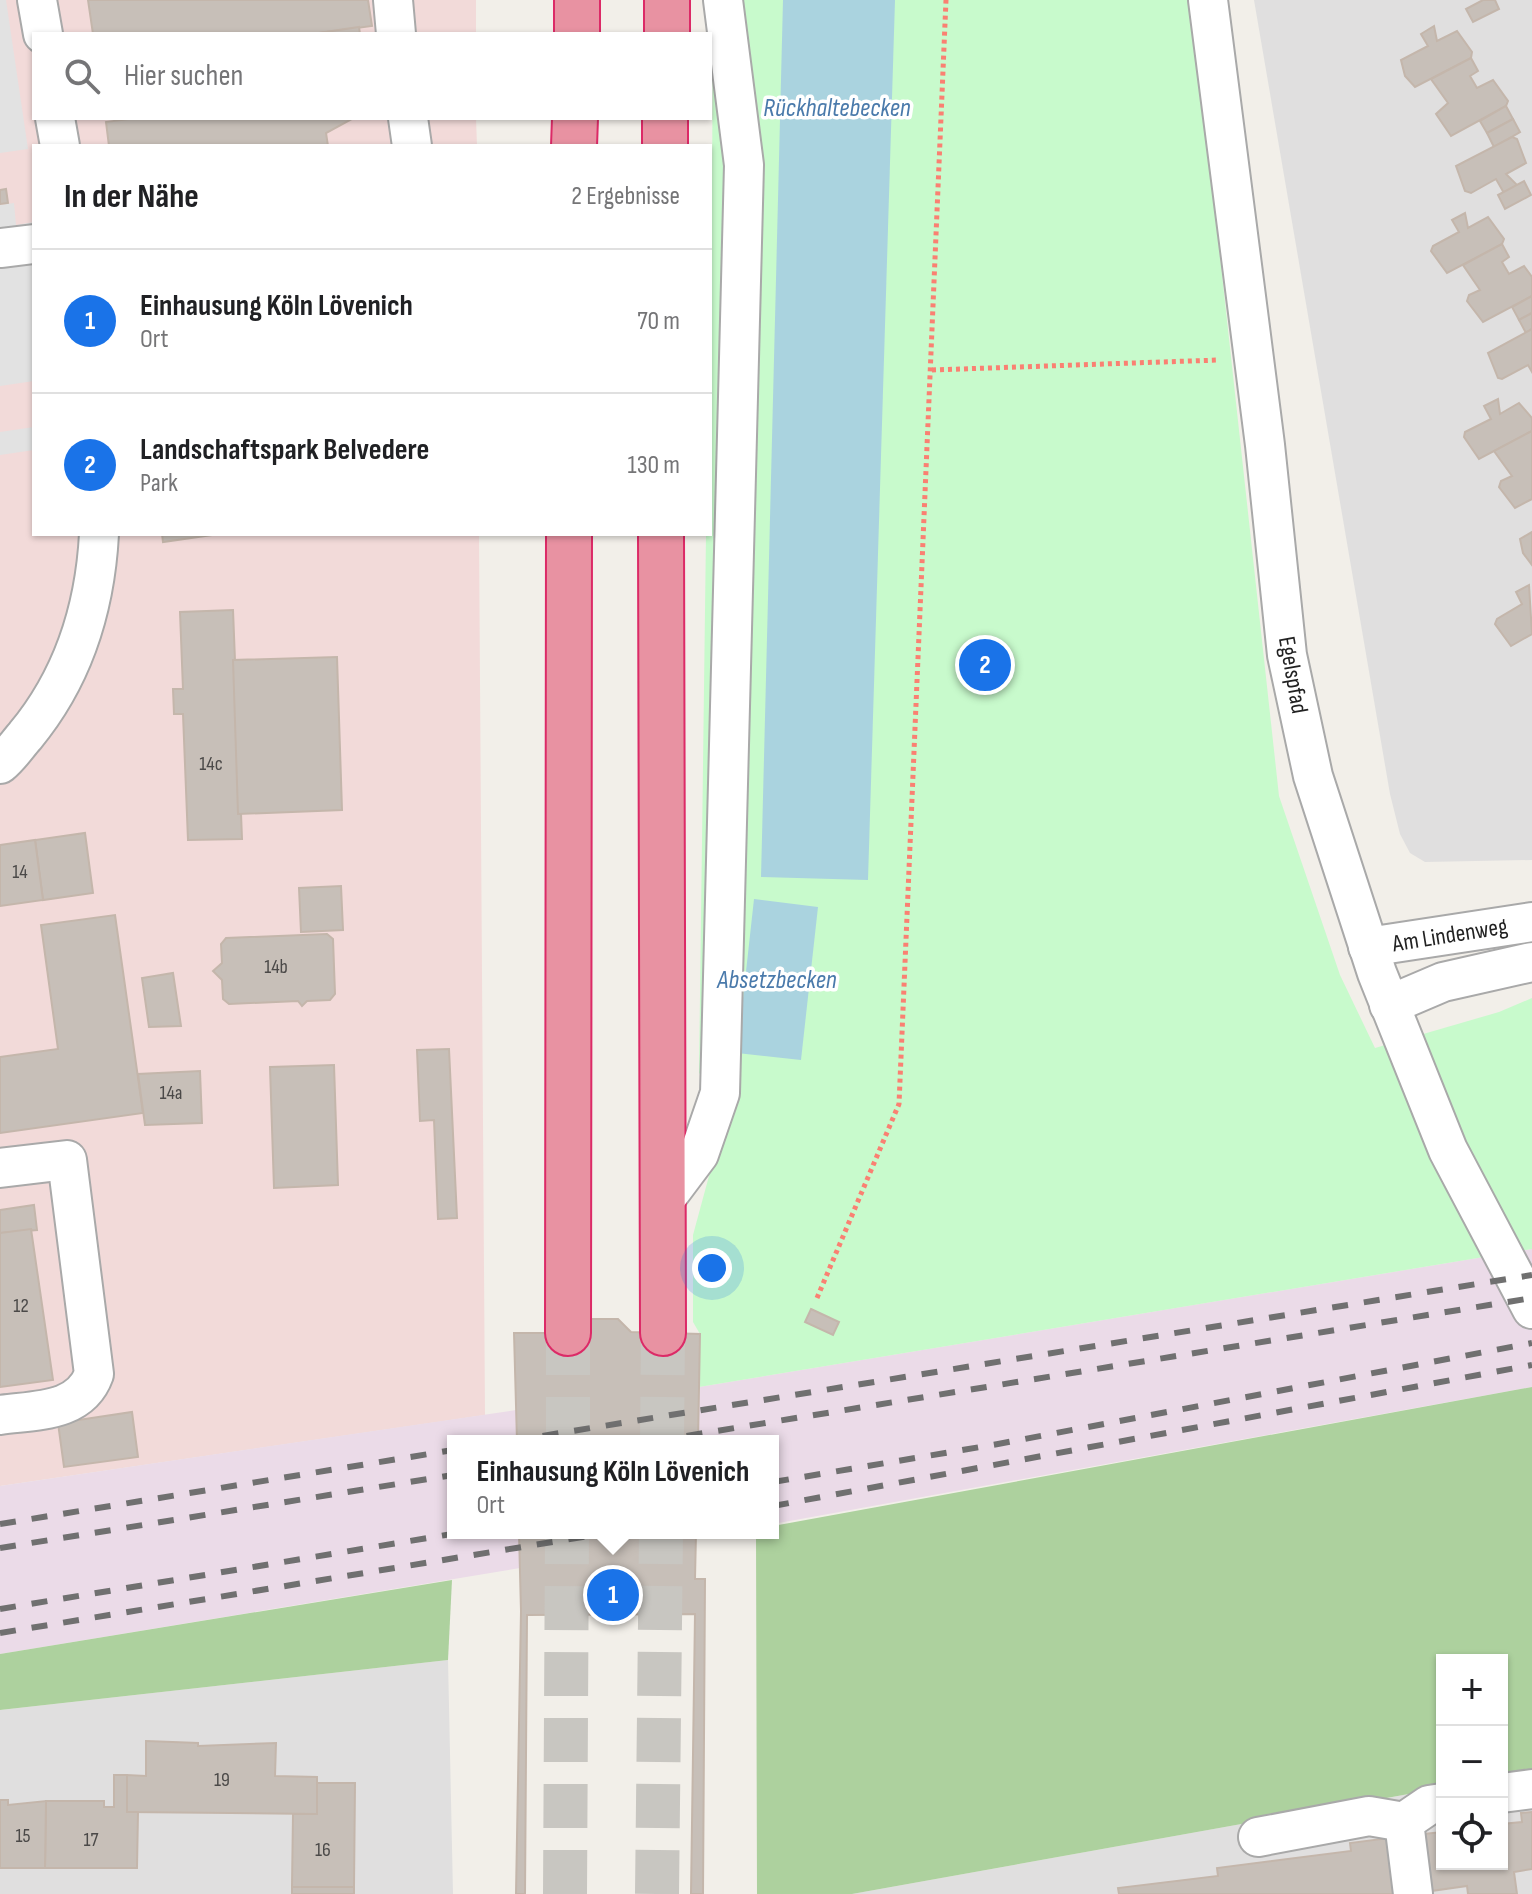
<!DOCTYPE html>
<html lang="de">
<meta charset="utf-8">
<style>
:root{--surface:#fff;--page:#f2f2f2;--text:#202124;--muted:#757577;--line:#e0e0e0;--accent:#1a73e8}
body{margin:0;font-family:"Sofia Sans Condensed",sans-serif;background:var(--page);color:var(--text)}
.controls{position:absolute;right:24px;bottom:24px;display:grid;overflow:hidden;border-radius:0px;box-shadow:0 2px 6px #0004}
.controls button{width:72px;height:72px;display:grid;place-items:center;padding:0;border:0;border-bottom:2px solid var(--line);background:var(--surface);color:var(--text);font:40px sans-serif}
.you{position:absolute;left:712px;top:1268px;width:28px;height:28px;margin:-20px;border:6px solid #fff;border-radius:50%;background:#1a73e8;box-shadow:0 0 0 12px #1a73e833}
.badge{display:grid;place-items:center;width:52px;height:52px;border-radius:50%;background:var(--accent);color:#fff;font-size:26px;font-weight:700}
.pin{position:absolute;translate:-50% -50%;border:4px solid #fff;box-shadow:0 2px 8px #0006}
.popup{position:absolute;left:447px;top:1435px;width:332px;height:104px;box-sizing:border-box;display:grid;place-content:center;border-radius:0px;background:var(--surface);filter:drop-shadow(0 2px 6px #0005);font-size:26px;white-space:nowrap;color:var(--muted)}
.popup b{font-size:30px;color:var(--text)}
.popup::after{content:'';position:absolute;left:50%;top:100%;margin-left:-16px;border:16px solid transparent;border-top-color:var(--surface)}
.list{margin:0;padding:0;list-style:none}
h2{display:flex;justify-content:space-between;align-items:center;height:104px;margin:0;padding:0 32px;font-size:34px}
h2 small{font-size:26px;font-weight:400;color:var(--muted)}
.list li{display:grid;grid-template-columns:52px 1fr auto;gap:24px;align-items:center;box-sizing:border-box;height:144px;padding:0 32px;border-top:2px solid var(--line)}
.list b{display:block;font-size:30px;white-space:nowrap}
.list p{margin:0;font-size:26px;white-space:nowrap;color:var(--muted)}
.list em{font-size:26px;font-style:normal;color:var(--muted)}
.icon{flex:none;width:44px;height:44px;fill:none;stroke:currentColor;stroke-width:2;stroke-linecap:round;stroke-linejoin:round}
.map{position:relative;flex:none;width:1532px;height:1894px;overflow:hidden}
.search{position:absolute;background:var(--surface);box-shadow:0 2px 6px #0004;left:32px;top:32px;width:680px;height:88px;display:flex;align-items:center;gap:20px;box-sizing:border-box;padding:0 28px;border-radius:0px;color:var(--muted);font-size:30px}
.panel{position:absolute;background:var(--surface);box-shadow:0 2px 6px #0004;left:32px;top:144px;width:680px;height:392px;border-radius:0px}
.map>svg:first-child{display:block}
.residential{fill:#e0dfdf}
.commercial{fill:#f2dad9}
.industrial{fill:#ebdbe8}
.forest{fill:#add19e}
.park{fill:#c8facc}
.parking{fill:#e2e2e2}
.water{fill:#aad3df}
.building{fill:#c7bfb8;stroke:#c4b6ab;stroke-width:2}
.lines{fill:none;stroke-linecap:round;stroke-linejoin:round}
.highway-tunnel{stroke:#c8c6c1;stroke-width:44;stroke-dasharray:44 22;stroke-linecap:butt}
.minor-casing{stroke:#a9a9a9;stroke-width:42}
.highway-casing{stroke:#dc2a67;stroke-width:48}
.path{stroke:#fa8072;stroke-width:5;stroke-dasharray:4 4;stroke-linecap:butt}
.minor{stroke:#fff;stroke-width:38}
.highway{stroke:#e892a2;stroke-width:44}
.rail{stroke:#707070;stroke-width:6;stroke-dasharray:16 16;stroke-linecap:butt}
.labels{text-anchor:middle;dominant-baseline:central;stroke-width:7;stroke-linejoin:round;paint-order:stroke}
.number-label{font-size:20px;fill:#4b4948}
.street-label{font-size:24px;fill:#222;stroke:#fff}
.water-label{font-size:26px;font-style:italic;fill:#4a7aab;stroke:#fff}
</style>
<div class="map">
<svg width="1532" height="1894" viewBox="0 0 1532 1894">
<rect width="100%" height="100%" fill="#f2efe9"/>
<g class="residential">
<polygon points="1254,0 1532,0 1532,860 1425,862 1410,853 1400,834 1390,794"/>
<polygon points="448,1660 453,1894 0,1894 0,1710"/>
<polygon points="1532,1771 1532,1894 852,1894 1442,1788 1442,1864 1502,1864 1502,1777"/>
</g>
<polygon class="commercial" points="0,0 476,0 476,34 34,34 34,118 476,118 477,146 34,146 34,534 479,534 485,1415 0,1486"/>
<g class="industrial">
<polygon points="1532,1249 1532,1387 773,1524 773,1441 698,1441 699,1387"/>
<polygon points="516,1410 517,1441 453,1441 453,1533 519,1533 520,1568 0,1654 0,1486"/>
</g>
<g class="forest">
<polygon points="1532,1387 1532,1771 1502,1777 1502,1660 1442,1660 1442,1788 852,1894 757,1894 756,1533 773,1533 773,1526"/>
<polygon points="452,1580 448,1660 0,1710 0,1654"/>
</g>
<polygon class="park" points="743,0 1192,0 1279,796 1340,975 1375,1048 1499,1012 1532,998 1532,1249 699,1387 700,1334 693,1322 693,1235 729,1102 699,1073 706,534 710,534 713,12 744,4"/>
<g class="parking">
<polygon points="0,0 6,0 28,149 0,153"/>
<polygon points="14,203 16,225 34,222 34,381 0,386 0,205"/>
<polygon points="34,427 34,450 0,455 0,432"/>
</g>
<g class="water">
<polygon points="783,0 895,0 868,880 761,877"/>
<polygon points="754,899 818,907 801,1060 737,1053"/>
</g>
<g class="building">
<polygon points="88,0 368,0 372,26 312,34 93,34"/>
<polygon points="1483,0 1495,0 1499,9 1473,22 1466,9"/>
<polygon points="1434,26 1437,41 1457,31 1472,52 1471,58 1415,87 1405,76 1401,60 1428,46 1421,34"/>
<polygon points="359,27 360,34 312,34"/>
<polygon points="1471,58 1478,71 1470,76 1477,88 1493,80 1508,101 1506,106 1451,136 1436,114 1448,103 1431,79"/>
<polygon points="1506,106 1513,119 1487,133 1480,121"/>
<polygon points="136,118 352,118 352,119 326,133 328,146 109,146 106,122"/>
<polygon points="1513,119 1520,132 1494,147 1487,133"/>
<polygon points="1512,137 1517,139 1526,163 1506,174 1517,185 1504,193 1496,179 1471,193 1465,191 1456,166"/>
<polygon points="1524,181 1531,195 1505,209 1498,195"/>
<polygon points="6,189 8,203 0,204 0,190"/>
<polygon points="1465,213 1468,228 1488,217 1504,239 1502,244 1447,273 1431,251 1433,246 1459,232 1452,220"/>
<polygon points="1502,244 1509,257 1502,262 1509,274 1524,266 1532,277 1532,296 1483,322 1467,301 1469,295 1480,290 1463,265"/>
<polygon points="1532,296 1532,313 1519,320 1512,307"/>
<polygon points="1532,313 1532,329 1526,333 1519,320"/>
<polygon points="1532,329 1532,372 1528,365 1502,379 1498,378 1488,353"/>
<polygon points="1498,399 1500,414 1519,403 1532,418 1532,431 1479,459 1464,437 1465,432 1491,419 1484,406"/>
<polygon points="1532,431 1532,499 1515,508 1499,487 1501,481 1512,476 1494,451"/>
<polygon points="1532,532 1532,565 1523,553 1520,539"/>
<polygon points="162,534 219,534 163,542"/>
<polygon points="1529,585 1532,634 1511,646 1495,624 1497,619 1522,604 1516,592"/>
<polygon points="233,610 242,839 188,840 183,714 174,714 173,689 183,689 180,612"/>
<polygon points="337,657 342,810 238,814 233,660"/>
<polygon points="85,833 93,893 43,900 35,840"/>
<polygon points="35,840 43,900 0,906 0,845"/>
<polygon points="341,886 343,930 301,932 299,888"/>
<polygon points="115,915 143,1113 0,1133 0,1057 58,1049 41,925"/>
<polygon points="327,934 333,939 335,994 330,1000 307,1001 302,1006 298,1001 229,1004 223,999 222,980 213,971 222,963 221,944 226,938"/>
<polygon points="173,973 181,1026 149,1027 142,978"/>
<polygon points="449,1049 457,1218 438,1219 434,1120 420,1121 417,1050"/>
<polygon points="334,1065 338,1185 274,1188 270,1067"/>
<polygon points="200,1071 202,1123 145,1125 138,1074"/>
<polygon points="34,1205 37,1230 0,1233 0,1210"/>
<polygon points="31,1229 53,1380 0,1387 0,1233"/>
<polygon points="811,1309 839,1322 833,1335 805,1322"/>
<polygon points="589,1319 618,1319 631,1332 700,1334 698,1441 517,1441 514,1333 568,1333"/>
<polygon points="132,1412 138,1457 64,1467 58,1423"/>
<polygon points="519,1533 696,1533 695,1579 705,1579 703,1894 691,1894 695,1614 527,1615 525,1894 516,1894 521,1611"/>
<polygon points="146,1741 198,1743 198,1746 276,1743 275,1776 317,1777 317,1814 127,1812 127,1775 146,1776"/>
<polygon points="114,1775 127,1775 127,1812 138,1812 137,1868 45,1868 46,1801 104,1801 104,1807 114,1807"/>
<polygon points="317,1783 355,1783 354,1887 292,1887 293,1814 317,1814"/>
<polygon points="0,1800 8,1800 8,1805 46,1801 45,1868 0,1868"/>
<polygon points="1532,1812 1532,1869 1514,1872 1517,1894 1468,1894 1467,1886 1431,1891 1424,1834 1442,1832 1442,1864 1502,1864 1502,1824 1522,1822 1521,1813"/>
<polygon points="1389,1838 1396,1894 1119,1894 1118,1888 1218,1876 1217,1868 1351,1851 1350,1843"/>
<rect x="292" y="1887" width="62" height="7"/>
</g>
<g class="lines">
<g class="highway-tunnel">
<polyline points="568,1441 568,1333"/>
<polyline points="662,1441 663,1333"/>
<polyline points="565,1894 567,1533"/>
<polyline points="657,1894 661,1533"/>
</g>
<defs>
<g id="minor">
<polyline points="37,0 43,34"/>
<polyline points="393,0 396,34"/>
<polyline points="1208,0 1265,445 1287,655 1313,776 1377,973 1448,1150 1532,1309"/>
<polyline points="55,118 60,146"/>
<polyline points="408,118 412,146"/>
<polyline points="2,248 34,244"/>
<path d="M0,764c10,-8 17,-19 25,-28 49,-59 70,-127 74,-202"/>
<polyline points="1368,947 1532,922"/>
<polyline points="1389,1005 1443,982 1532,962"/>
<path d="M0,1168l67,-8 27,214c-14,39 -59,36 -94,41"/>
<polyline points="663,1202 699,1154 720,1093 744,165 723,0"/>
<polyline points="1502,1793 1532,1789"/>
<polyline points="1258,1837 1369,1816 1404,1822"/>
<polyline points="1413,1894 1404,1822 1429,1805 1442,1803"/>
</g>
<g id="highway">
<polyline points="577,34 577,0"/>
<polyline points="667,34 667,0"/>
<polyline points="574,146 575,118"/>
<polyline points="665,146 665,118"/>
<polyline points="661,534 663,1333"/>
<polyline points="568,1333 569,534"/>
</g>
</defs>
<use href="#minor" class="minor-casing"/>
<use href="#highway" class="highway-casing"/>
<g class="path">
<polyline points="932,370 1219,360"/>
<polyline points="817,1298 899,1104 946,0"/>
</g>
<use href="#minor" class="minor"/>
<use href="#highway" class="highway"/>
<g class="rail">
<polyline points="511,1441 1532,1275"/>
<polyline points="655,1441 1532,1298"/>
<polyline points="773,1482 998,1444 1532,1343"/>
<polyline points="773,1506 1532,1365"/>
<polyline points="0,1524 453,1450"/>
<polyline points="0,1548 453,1475"/>
<polyline points="0,1609 458,1533"/>
<polyline points="0,1633 607,1533"/>
</g>
</g>
<g class="labels">
<g class="number-label">
<text x="211" y="764">14c</text>
<text x="20" y="872">14</text>
<text x="276" y="967">14b</text>
<text x="171" y="1093">14a</text>
<text x="21" y="1306">12</text>
<text x="222" y="1780">19</text>
<text x="23" y="1836">15</text>
<text x="91" y="1840">17</text>
<text x="323" y="1850">16</text>
</g>
<g class="street-label">
<text transform="translate(1293 675) rotate(80)">Egelspfad</text>
<text transform="translate(1450 935) rotate(-9)">Am Lindenweg</text>
</g>
<g class="water-label">
<text x="837" y="108">Rückhaltebecken</text>
<text x="777" y="980">Absetzbecken</text>
</g>
</g>
</svg>
<div class="controls">
<button>+</button>
<button>−</button>
<button><svg class="icon" aria-label="locate" viewBox="0 0 24 24"><circle cx="12" cy="12" r="6"/><path d="M12 2v4M12 18v4M2 12h4M18 12h4"/></svg></button>
</div>
<div class="you"></div>
<div class="pin badge" style="left:613px;top:1595px">1</div>
<div class="popup"><b>Einhausung Köln Lövenich</b>Ort</div>
<div class="pin badge" style="left:985px;top:665px">2</div>
<div class="search"><svg class="icon" aria-label="search" viewBox="0 0 24 24"><circle cx="10" cy="10" r="6"/><path d="M15 15l6 6"/></svg>Hier suchen</div>
<section class="panel">
<h2>In der Nähe<small>2 Ergebnisse</small></h2>
<ul class="list">
<li><span class="badge">1</span><div><b>Einhausung Köln Lövenich</b><p>Ort</p></div><em>70 m</em></li>
<li><span class="badge">2</span><div><b>Landschaftspark Belvedere</b><p>Park</p></div><em>130 m</em></li>
</ul>
</section>
</div>
